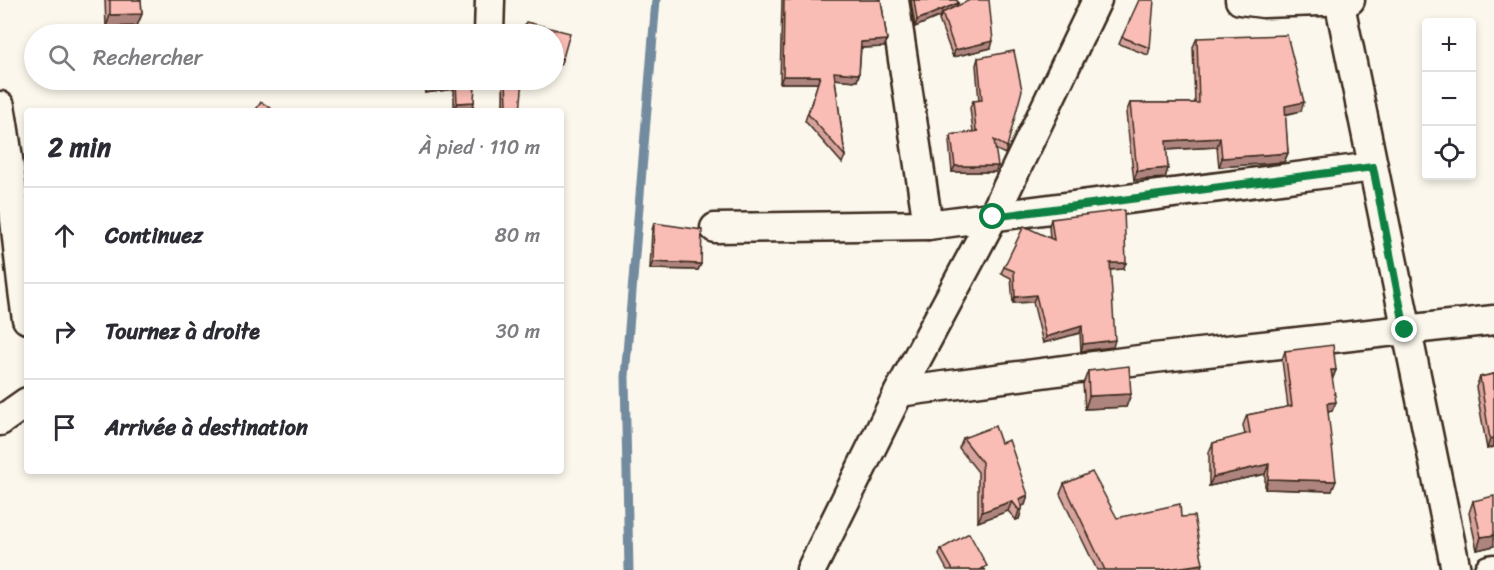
<!DOCTYPE html>
<html lang="fr">
<meta charset="utf-8">
<style>
:root{--surface:#fff;--page:#f2f2f3;--text:#2b2b33;--muted:#7c7c81;--line:#e1e1e2}
body{margin:0;font-family:Sriracha,sans-serif;background:var(--page);color:var(--text)}
.controls{position:absolute;right:18px;top:18px;display:grid;overflow:hidden;border-radius:6px;box-shadow:0 3px 9px #0003}
.controls button{width:54px;height:54px;display:grid;place-items:center;padding:0;border:0;border-bottom:2px solid var(--line);background:var(--surface);color:var(--text);font:30px sans-serif}
.stop{position:absolute;width:18px;height:18px;margin:-14px;border:4px solid #0b8043;border-radius:50%;background:#fff}
.stop.end{background:#0b8043;border-color:#fff;box-shadow:0 2px 6px #0008}
.list{margin:0;padding:0;list-style:none}
h2{display:flex;justify-content:space-between;align-items:center;height:78px;margin:0;padding:0 24px;font-size:26px}
h2 small{font-size:20px;font-weight:400;color:var(--muted)}
.list li{display:grid;grid-template-columns:39px 1fr auto;gap:18px;align-items:center;box-sizing:border-box;height:96px;padding:0 24px;border-top:2px solid var(--line)}
.list b{display:block;font-size:22px;white-space:nowrap}
.list em{font-size:20px;font-style:normal;color:var(--muted)}
.icon{flex:none;width:33px;height:33px;fill:none;stroke:currentColor;stroke-width:2;stroke-linecap:round;stroke-linejoin:round}
.map{position:relative;flex:none;width:1494px;height:570px;overflow:hidden}
.search{position:absolute;background:var(--surface);box-shadow:0 3px 9px #0003;left:24px;top:24px;width:540px;height:66px;display:flex;align-items:center;gap:15px;box-sizing:border-box;padding:0 21px;border-radius:33px;color:var(--muted);font-size:22px}
.panel{position:absolute;background:var(--surface);box-shadow:0 3px 9px #0003;left:24px;top:108px;width:540px;height:366px;border-radius:6px}
.map>svg:first-child{display:block}
.lines{fill:none;stroke-linecap:round;stroke-linejoin:round}
.stream{stroke:#738b9f;stroke-width:9}
.street-casing{stroke:#3b2a1e;stroke-width:33}
.street{stroke:#fbf7ec;stroke-width:28}
.wall{fill:#d6a39c;stroke:#3b2a1e;stroke-width:1.5}
.shaded-wall{fill:#ae847f;stroke:#3b2a1e;stroke-width:1.5}
.building{fill:#f9bdb5;stroke:#3b2a1e;stroke-width:1.5}
.route{stroke:#0b8043;stroke-width:8}
</style>
<div class="map">
<svg width="1494" height="570" viewBox="0 0 1494 570">
<rect width="100%" height="100%" fill="#fbf7ec"/>
<filter id="ink" filterUnits="userSpaceOnUse"><feTurbulence type="fractalNoise" baseFrequency=".0167" numOctaves="2"/><feDisplacementMap in="SourceGraphic" scale="12" xChannelSelector="R" yChannelSelector="G"/><feConvolveMatrix kernelMatrix="1 2 1 2 8 2 1 2 1" color-interpolation-filters="sRGB"/></filter>
<g filter="url(#ink)">
<g class="lines">
<polyline class="stream" points="629,570 625,377 656,0"/>
<defs>
<g id="street">
<polyline points="894,0 928,225"/>
<polyline points="1240,0 1263,3 1350,0"/>
<polyline points="1339,0 1456,570"/>
<polyline points="489,34 490,0"/>
<path d="M0,106c13,70 16,142 27,213"/>
<polyline points="488,111 489,80"/>
<polyline points="715,228 928,225 1373,167"/>
<polyline points="899,392 1154,358 1494,320"/>
<polyline points="0,421 27,402"/>
<polyline points="811,570 899,392 993,217 1097,0"/>
<polyline points="1489,570 1494,569"/>
</g>
</defs>
<use href="#street" class="street-casing"/>
<use href="#street" class="street"/>
</g>
<g class="wall">
<polygon points="105,0 141,0 142,14 137,26 106,27"/>
<polygon points="782,0 881,0 887,40 884,47 861,48 859,74 857,81 835,79 845,156 842,163 805,121 818,83 780,83"/>
<polygon points="911,0 957,0 958,3 957,6 991,48 953,57 939,20 941,16 915,27"/>
<polygon points="1122,37 1150,48 1148,55 1119,44"/>
<polygon points="1197,38 1301,111 1285,115 1288,153 1284,162 1219,167 1217,147 1166,150 1168,168 1165,178 1134,180 1126,113 1130,103 1195,103 1193,47"/>
<polygon points="978,58 1007,147 1005,154 995,149 995,172 952,172 949,141 951,135 973,132 970,108 973,101 979,101 976,65"/>
<polygon points="423,80 475,80 474,102 472,109 454,110 454,89 425,93"/>
<polygon points="503,80 523,80 504,110"/>
<polygon points="1051,219 1123,269 1110,270 1113,347 1081,351 1080,333 1043,343 1033,302 1013,303 1011,278 1001,273 1004,267 1050,238 1049,226"/>
<polygon points="654,223 701,264 698,270 650,269 652,230"/>
<polygon points="1285,351 1336,370 1332,380 1332,411 1328,412 1332,491 1265,489 1265,474 1209,486 1209,452 1213,443 1245,435 1243,425 1247,415 1288,407 1282,360"/>
<polygon points="1088,371 1131,394 1126,407 1085,409 1083,384"/>
<polygon points="1494,374 1494,447 1487,449 1476,387 1480,377"/>
<polygon points="963,438 1001,443 1028,495 1025,505 1022,506 1022,509 1019,519 1016,520 1008,511 978,522 978,472 959,448"/>
<polygon points="1064,484 1117,518 1181,517 1200,570 1097,570 1060,494"/>
<polygon points="1473,501 1494,546 1477,550 1469,513"/>
<polygon points="941,549 986,570 947,570 939,555"/>
</g>
<g class="shaded-wall">
<polygon points="958,3 955,10 942,13 941,16 915,27 917,20"/>
<polygon points="142,14 137,26 106,27 110,15"/>
<polygon points="887,40 884,47 859,48 861,42"/>
<polygon points="993,41 991,48 953,57 955,50"/>
<polygon points="554,58 563,58 560,65 554,65"/>
<polygon points="834,72 859,74 857,81 832,79"/>
<polygon points="783,76 820,76 818,83 780,83"/>
<polygon points="456,82 454,89 425,93 428,86"/>
<polygon points="474,102 472,109 454,110 457,103"/>
<polygon points="1304,102 1301,111 1282,115 1285,106"/>
<polygon points="1220,138 1217,147 1162,150 1166,141"/>
<polygon points="1288,153 1284,162 1219,167 1222,158"/>
<polygon points="955,166 998,166 995,172 952,172"/>
<polygon points="1168,168 1165,178 1134,180 1137,171"/>
<polygon points="653,262 701,264 698,270 650,269"/>
<polygon points="1110,263 1126,263 1123,269 1107,270"/>
<polygon points="1036,295 1033,302 1013,303 1015,297"/>
<polygon points="1082,326 1080,333 1043,343 1046,337"/>
<polygon points="1115,340 1113,347 1081,351 1083,344"/>
<polygon points="1331,370 1336,370 1332,380"/>
<polygon points="1131,394 1126,407 1085,409 1089,396"/>
<polygon points="1336,402 1332,411 1323,413 1327,403"/>
<polygon points="1494,438 1494,447 1487,449 1490,439"/>
<polygon points="1269,464 1265,474 1209,486 1213,477"/>
<polygon points="1268,479 1336,481 1332,491 1265,489"/>
<polygon points="1028,495 1025,505 1017,508 1019,499"/>
<polygon points="1012,501 1008,511 978,522 982,512"/>
<polygon points="1022,509 1019,519 1016,520 1019,510"/>
<polygon points="1494,535 1494,546 1477,550 1481,537"/>
<polygon points="1203,564 1200,570 1160,570"/>
</g>
<g class="building">
<polygon points="110,0 141,0 142,14 110,15"/>
<polygon points="784,0 881,0 887,40 861,42 859,74 834,72 845,156 808,114 820,76 783,76"/>
<polygon points="914,0 957,0 958,3 917,20"/>
<polygon points="970,0 989,0 993,41 955,50 942,13"/>
<polygon points="1139,0 1154,0 1150,48 1122,37"/>
<polygon points="526,22 570,33 563,58 554,58 554,34 522,34"/>
<polygon points="1287,35 1304,102 1285,106 1288,153 1222,158 1220,138 1166,141 1168,168 1137,171 1130,103 1199,103 1197,38"/>
<polygon points="1014,51 1022,90 1007,147 994,140 998,166 955,166 951,135 979,131 976,130 973,101 982,100 978,58"/>
<polygon points="427,80 475,80 474,102 457,103 456,82 428,86"/>
<polygon points="506,80 523,80 520,111 504,111 507,105"/>
<polygon points="261,102 275,111 255,111"/>
<polygon points="1124,210 1126,263 1110,263 1115,340 1083,344 1082,326 1046,337 1036,295 1015,297 1014,271 1004,267 1024,226 1054,240 1051,219"/>
<polygon points="654,223 702,230 701,264 653,262"/>
<polygon points="1333,345 1336,370 1331,370 1336,402 1327,403 1336,481 1268,479 1269,464 1213,477 1213,443 1250,433 1247,415 1292,406 1285,351"/>
<polygon points="1129,366 1131,394 1089,396 1088,371"/>
<polygon points="1494,374 1494,438 1490,439 1480,377"/>
<polygon points="995,426 1001,443 1009,440 1028,495 1019,499 1022,509 1019,510 1012,501 982,512 982,462 963,438"/>
<polygon points="1092,472 1117,518 1180,504 1181,517 1194,516 1203,564 1160,570 1105,570 1064,484"/>
<polygon points="1494,496 1494,535 1481,537 1473,501"/>
<polygon points="969,533 987,566 980,570 953,570 941,549"/>
</g>
</g>
<g class="lines" filter="url(#ink)">
<polyline class="route" points="993,217 1373,167 1405,330"/>
</g>
</svg>
<div class="controls">
<button>+</button>
<button>−</button>
<button><svg class="icon" aria-label="locate" viewBox="0 0 24 24"><circle cx="12" cy="12" r="6"/><path d="M12 2v4M12 18v4M2 12h4M18 12h4"/></svg></button>
</div>
<div class="stop" style="left:993px;top:217px"></div>
<div class="stop end" style="left:1405px;top:330px"></div>
<div class="search"><svg class="icon" aria-label="search" viewBox="0 0 24 24"><circle cx="10" cy="10" r="6"/><path d="M15 15l6 6"/></svg>Rechercher</div>
<section class="panel">
<h2>2 min<small>À pied · 110 m</small></h2>
<ul class="list">
<li><svg class="icon" aria-label="ahead" viewBox="0 0 24 24"><path d="M12 20V5M6 11l6-6 6 6"/></svg><div><b>Continuez</b></div><em>80 m</em></li>
<li><svg class="icon" aria-label="right" viewBox="0 0 24 24"><path d="M7 20v-9h11M14 6l5 5-5 5"/></svg><div><b>Tournez à droite</b></div><em>30 m</em></li>
<li><svg class="icon" aria-label="arrive" viewBox="0 0 24 24"><path d="M6 21V4h12l-3 4 3 4H6"/></svg><div><b>Arrivée à destination</b></div></li>
</ul>
</section>
</div>
